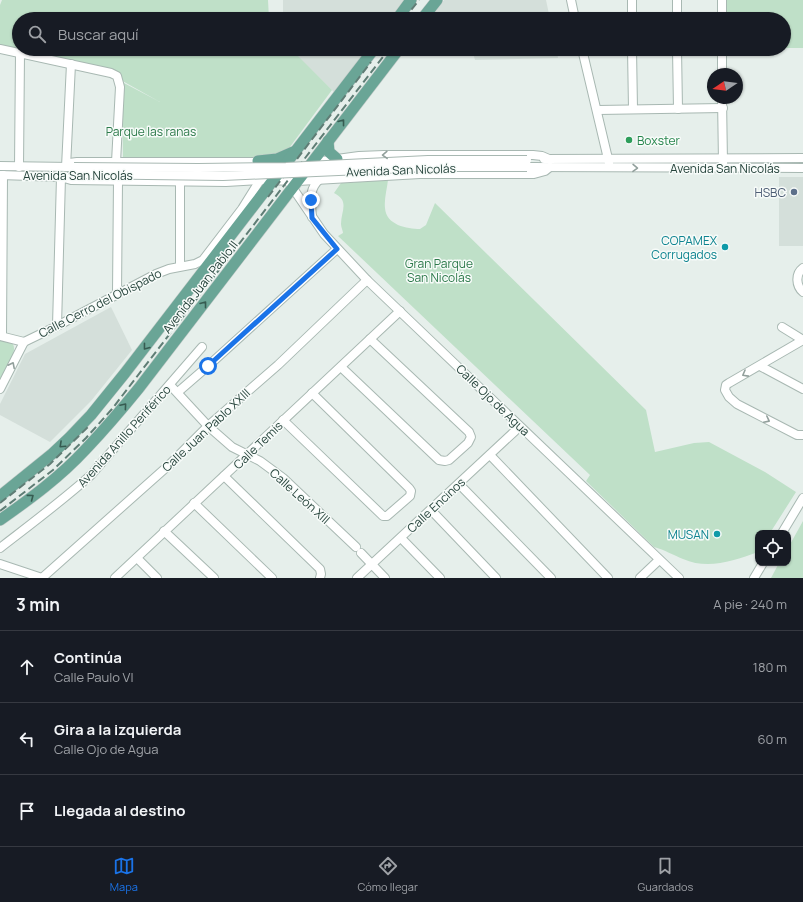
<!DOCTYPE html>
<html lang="es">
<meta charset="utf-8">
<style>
:root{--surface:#171b24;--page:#242831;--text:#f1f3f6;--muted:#9ea1a6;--line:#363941;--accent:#1a73e8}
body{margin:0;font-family:Manrope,sans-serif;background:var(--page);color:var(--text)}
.controls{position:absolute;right:12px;bottom:12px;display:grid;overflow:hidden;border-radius:8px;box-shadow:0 1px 3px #0004}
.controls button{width:36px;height:36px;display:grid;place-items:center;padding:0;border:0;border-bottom:1px solid var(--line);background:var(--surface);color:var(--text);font:20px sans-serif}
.compass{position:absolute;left:707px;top:68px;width:36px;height:36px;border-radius:50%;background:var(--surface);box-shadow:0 1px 3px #0004;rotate:257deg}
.stop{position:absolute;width:12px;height:12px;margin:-9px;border:3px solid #1a73e8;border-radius:50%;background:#fff}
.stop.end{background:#1a73e8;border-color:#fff;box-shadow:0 1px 4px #0008}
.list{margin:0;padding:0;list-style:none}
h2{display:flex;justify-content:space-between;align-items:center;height:52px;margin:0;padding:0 16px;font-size:17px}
h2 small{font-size:13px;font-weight:400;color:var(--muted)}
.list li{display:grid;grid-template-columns:26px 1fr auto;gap:12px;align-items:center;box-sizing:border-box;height:72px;padding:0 16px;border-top:1px solid var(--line)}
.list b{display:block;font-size:15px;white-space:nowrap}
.list p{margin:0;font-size:13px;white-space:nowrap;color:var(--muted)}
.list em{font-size:13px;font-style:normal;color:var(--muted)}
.icon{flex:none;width:22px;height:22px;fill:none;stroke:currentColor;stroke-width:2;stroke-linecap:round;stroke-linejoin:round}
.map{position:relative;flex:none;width:803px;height:578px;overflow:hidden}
.search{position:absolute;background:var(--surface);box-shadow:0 1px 3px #0004;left:12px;right:12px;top:12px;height:44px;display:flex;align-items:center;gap:10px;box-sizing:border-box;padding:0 14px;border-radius:22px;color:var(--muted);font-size:15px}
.sheet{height:268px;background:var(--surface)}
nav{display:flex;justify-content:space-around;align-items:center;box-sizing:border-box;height:56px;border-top:1px solid var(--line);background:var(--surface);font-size:11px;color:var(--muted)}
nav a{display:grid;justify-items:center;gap:2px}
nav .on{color:var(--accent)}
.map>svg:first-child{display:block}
.built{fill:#d4dfda}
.green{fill:#bfe0c8}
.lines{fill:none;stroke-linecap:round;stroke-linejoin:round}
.minor-casing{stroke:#a8b8b2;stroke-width:10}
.major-casing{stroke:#c2cac8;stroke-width:12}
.minor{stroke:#fff;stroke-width:8}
.major{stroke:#6aa596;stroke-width:11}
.rail{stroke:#5f7d75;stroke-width:2;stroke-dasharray:8 4;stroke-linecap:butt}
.minor-bridge-casing{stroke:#a8b8b2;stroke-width:10;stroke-linecap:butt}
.minor-bridge{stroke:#fff;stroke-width:8}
.oneway{stroke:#365b51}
.oneway2{stroke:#92a09c}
.route{stroke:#1a73e8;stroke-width:5}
.leisure-dot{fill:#2e9e5b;stroke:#f7fbf9;stroke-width:1.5}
.service-dot{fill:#5c6f8a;stroke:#f7fbf9;stroke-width:1.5}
.culture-dot{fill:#0f9aa8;stroke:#f7fbf9;stroke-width:1.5}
.labels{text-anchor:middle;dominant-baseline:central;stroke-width:3;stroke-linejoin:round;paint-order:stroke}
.park-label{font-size:12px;fill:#2d7a4b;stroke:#f7fbf9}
.leisure-label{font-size:12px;fill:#27864d;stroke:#f7fbf9;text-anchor:start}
.street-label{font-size:12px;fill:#24423a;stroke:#f7fbf9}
.service-label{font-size:12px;fill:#4e5e75;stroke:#f7fbf9;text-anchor:end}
.culture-label{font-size:12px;fill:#0d838f;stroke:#f7fbf9;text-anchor:end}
</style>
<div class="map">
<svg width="803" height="578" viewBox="0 0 803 578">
<rect width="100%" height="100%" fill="#e6efeb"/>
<g class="built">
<polygon points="283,0 408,0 393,19 283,19"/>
<polygon points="444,0 546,0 550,19 466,19 465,15 438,18 434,13"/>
<polygon points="290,49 370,49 336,94"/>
<polygon points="472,49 557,49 558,58 475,60"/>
<rect x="779" y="177" width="24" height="69"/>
<polygon points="111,307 132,350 91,401 50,442 0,415 0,404 25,354"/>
</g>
<g class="green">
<polygon points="2,0 268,0 269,19 19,19 19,49 271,49 271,55 296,54 332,90 284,155 266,162 123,159 122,82 160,102 119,79 0,46 0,5"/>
<polygon points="726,0 803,0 803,48 784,48 784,19 725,19"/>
<path d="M388,180c-1,9 -4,19 -3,28 1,17 22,21 35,21l6,-4 9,-22 211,207 9,42 39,-9 15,-1 56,30 31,20 -26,41h-12v19c-25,9 -50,18 -75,7 -10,-4 -18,-9 -29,-12l-68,-66 4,-6 -252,-239 5,-3c0,-2 -2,-6 -2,-9 0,-13 9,-23 -7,-31l7,-10z"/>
<path d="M0,340c3,1 7,1 10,2 12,5 -6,29 -10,37z"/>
<polygon points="803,521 803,578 771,578 779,563 788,563 788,548"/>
</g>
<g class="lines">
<defs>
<g id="minor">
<polyline points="571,0 575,19"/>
<polyline points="722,0 722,19"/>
<polyline points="632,19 632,0"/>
<polyline points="677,19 677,0"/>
<polyline points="0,49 111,73 117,76 120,87 116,162"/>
<polyline points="582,49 609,163"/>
<polyline points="632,49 633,109"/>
<polyline points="677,49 678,109"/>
<polyline points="722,49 722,74"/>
<polyline points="722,98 723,163"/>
<polyline points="598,110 723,108"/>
<polyline points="544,159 803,158"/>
<polyline points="315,162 359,156 384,155 533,155 542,156 549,159"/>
<polyline points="0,166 72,167"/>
<polyline points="19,167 20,53"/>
<polyline points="66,167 69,163 77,162 264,162"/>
<polyline points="66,167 71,64"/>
<polyline points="527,167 803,168"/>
<polyline points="0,175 61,177 65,176"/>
<polyline points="180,182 180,266"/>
<polyline points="290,184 324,234 367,280 679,578"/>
<path d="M312,217c-1,-15 -4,-28 8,-38"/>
<path d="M803,268c-8,6 -7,18 0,24"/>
<polyline points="117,294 118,181"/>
<polyline points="57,326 61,177 71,180 226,182 261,180 298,181 420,174 534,174 545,171 550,167"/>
<polyline points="782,327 803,340"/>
<polyline points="0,336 24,342"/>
<polyline points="2,336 3,175"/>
<polyline points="803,340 729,383 726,385 725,390 729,397 737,404 797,435 803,435"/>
<polyline points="760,366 803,389"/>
<polyline points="341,367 439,460 445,461 449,460 468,443 471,437 469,432 370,339"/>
<polyline points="170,385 208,426 232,447 260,461 283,478 356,547"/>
<polyline points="0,389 24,342 57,326 156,274 169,269 195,264 203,260 242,209 262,177"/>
<polyline points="178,392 208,366 337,249"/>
<polyline points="283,420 383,516 387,516 410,496 411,491 409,488 312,393"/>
<polyline points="490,455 608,578"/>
<polyline points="224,476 320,569 321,574 320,578"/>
<polyline points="459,484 551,578"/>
<polyline points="194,503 272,578"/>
<polyline points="431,510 496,578"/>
<polyline points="164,531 214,578"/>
<polyline points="782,533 803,498"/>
<polyline points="401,538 440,578"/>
<path d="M0,548c31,-24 62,-47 91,-73l111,-128"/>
<polyline points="361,553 385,578"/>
<polyline points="137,558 157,578"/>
<polyline points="0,564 42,578"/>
<polyline points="42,578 169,465 208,426 278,365 367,280"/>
<polyline points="115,578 400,311"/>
<polyline points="357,578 515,431"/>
<polyline points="640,578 659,560"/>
<polyline points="754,578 763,563"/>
</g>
<g id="major">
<polyline points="397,19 411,0"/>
<polyline points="422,19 437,0"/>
<polyline points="328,141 329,152 337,159"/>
<polyline points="258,161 277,159 293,152"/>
<polyline points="0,496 52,454 70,437 91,415 125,373 374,49"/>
<path d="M0,520c30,-21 60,-43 85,-70 19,-20 37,-41 54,-62l260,-339"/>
</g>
</defs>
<use href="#minor" class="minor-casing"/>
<use href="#major" class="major-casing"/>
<use href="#minor" class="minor"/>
<use href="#major" class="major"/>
<g class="rail">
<polyline points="404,19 419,0"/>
<polyline points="268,197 371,62"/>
<polyline points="0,503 50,464 90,425"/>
<polyline points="0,511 53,470 86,438 112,409 389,49"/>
</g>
<defs>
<g id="minor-bridge">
<polyline points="74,167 198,168 286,167 428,160 527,160"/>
<polyline points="73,174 223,176 429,167 527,167"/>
</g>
</defs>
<use href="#minor-bridge" class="minor-bridge-casing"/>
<use href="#minor-bridge" class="minor-bridge"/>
</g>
<defs><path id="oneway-chevron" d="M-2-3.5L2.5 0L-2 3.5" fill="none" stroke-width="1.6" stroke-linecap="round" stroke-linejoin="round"/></defs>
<g class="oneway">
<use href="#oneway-chevron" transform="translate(342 122) rotate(-52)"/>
<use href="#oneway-chevron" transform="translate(204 304) rotate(-52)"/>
<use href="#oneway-chevron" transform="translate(146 347) rotate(128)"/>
<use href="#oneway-chevron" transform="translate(124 406) rotate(-50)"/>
<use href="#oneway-chevron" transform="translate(62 445) rotate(137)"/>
<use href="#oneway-chevron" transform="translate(31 497) rotate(-37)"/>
</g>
<g class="oneway2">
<use href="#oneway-chevron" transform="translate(385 155) rotate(178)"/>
<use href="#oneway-chevron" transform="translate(635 168) rotate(1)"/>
<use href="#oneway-chevron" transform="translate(12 365) rotate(-63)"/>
<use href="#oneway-chevron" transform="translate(745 374) rotate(151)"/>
<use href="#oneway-chevron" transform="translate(767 420) rotate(27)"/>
</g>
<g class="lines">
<polyline class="route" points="208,366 337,249 312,218 311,200"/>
</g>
<circle class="leisure-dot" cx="629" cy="140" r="4"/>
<circle class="service-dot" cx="794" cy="192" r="4"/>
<g class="culture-dot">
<circle cx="725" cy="247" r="4"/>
<circle cx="717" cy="534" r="4"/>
</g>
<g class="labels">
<g class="park-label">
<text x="151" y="131">Parque las ranas</text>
<text x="439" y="263">Gran Parque<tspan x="439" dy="14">San Nicolás</tspan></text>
</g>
<g class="leisure-label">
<text x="637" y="140">Boxster</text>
</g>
<g class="street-label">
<text x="725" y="168">Avenida San Nicolás</text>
<text transform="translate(401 170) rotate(-2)">Avenida San Nicolás</text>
<text x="78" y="175">Avenida San Nicolás</text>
<text transform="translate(200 287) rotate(-52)">Avenida Juan Pablo II</text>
<text transform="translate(100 303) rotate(-27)">Calle Cerro del Obispado</text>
<text transform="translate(493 400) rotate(44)">Calle Ojo de Agua</text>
<text transform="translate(206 430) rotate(-43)">Calle Juan Pablo XXIII</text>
<text transform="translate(124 436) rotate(-48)">Avenida Anillo Periférico</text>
<text transform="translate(258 445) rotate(-44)">Calle Temis</text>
<text transform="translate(300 496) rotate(42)">Calle León XIII</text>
<text transform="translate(436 505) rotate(-43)">Calle Encinos</text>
</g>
<g class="service-label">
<text x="786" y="192">HSBC</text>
</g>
<g class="culture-label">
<text x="717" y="240">COPAMEX<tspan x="717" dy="14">Corrugados</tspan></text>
<text x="709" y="534">MUSAN</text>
</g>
</g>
</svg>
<div class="controls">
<button><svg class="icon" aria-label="locate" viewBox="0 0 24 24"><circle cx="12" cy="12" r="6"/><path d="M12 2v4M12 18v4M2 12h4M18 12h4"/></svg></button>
</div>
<svg class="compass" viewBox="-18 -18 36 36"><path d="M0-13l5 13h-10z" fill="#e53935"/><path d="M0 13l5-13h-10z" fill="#9ea1a6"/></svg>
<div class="stop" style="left:208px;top:366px"></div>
<div class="stop end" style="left:311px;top:200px"></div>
<div class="search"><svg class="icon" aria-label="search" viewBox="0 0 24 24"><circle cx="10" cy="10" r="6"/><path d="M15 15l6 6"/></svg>Buscar aquí</div>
</div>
<section class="sheet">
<h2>3 min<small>A pie · 240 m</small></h2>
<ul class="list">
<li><svg class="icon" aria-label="ahead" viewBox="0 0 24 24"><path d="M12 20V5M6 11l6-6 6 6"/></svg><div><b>Continúa</b><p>Calle Paulo VI</p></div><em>180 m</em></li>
<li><svg class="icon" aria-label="left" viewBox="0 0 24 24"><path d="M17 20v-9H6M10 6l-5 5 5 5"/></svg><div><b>Gira a la izquierda</b><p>Calle Ojo de Agua</p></div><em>60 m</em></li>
<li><svg class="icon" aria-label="arrive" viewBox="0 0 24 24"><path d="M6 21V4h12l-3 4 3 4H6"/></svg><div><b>Llegada al destino</b></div></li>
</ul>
</section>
<nav>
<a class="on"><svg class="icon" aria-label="map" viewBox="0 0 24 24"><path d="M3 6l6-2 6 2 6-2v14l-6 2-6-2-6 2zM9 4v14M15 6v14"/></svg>Mapa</a>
<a><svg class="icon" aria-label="directions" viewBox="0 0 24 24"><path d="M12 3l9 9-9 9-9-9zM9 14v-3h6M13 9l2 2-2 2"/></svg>Cómo llegar</a>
<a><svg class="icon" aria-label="saved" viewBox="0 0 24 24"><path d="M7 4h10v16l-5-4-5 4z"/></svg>Guardados</a>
</nav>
